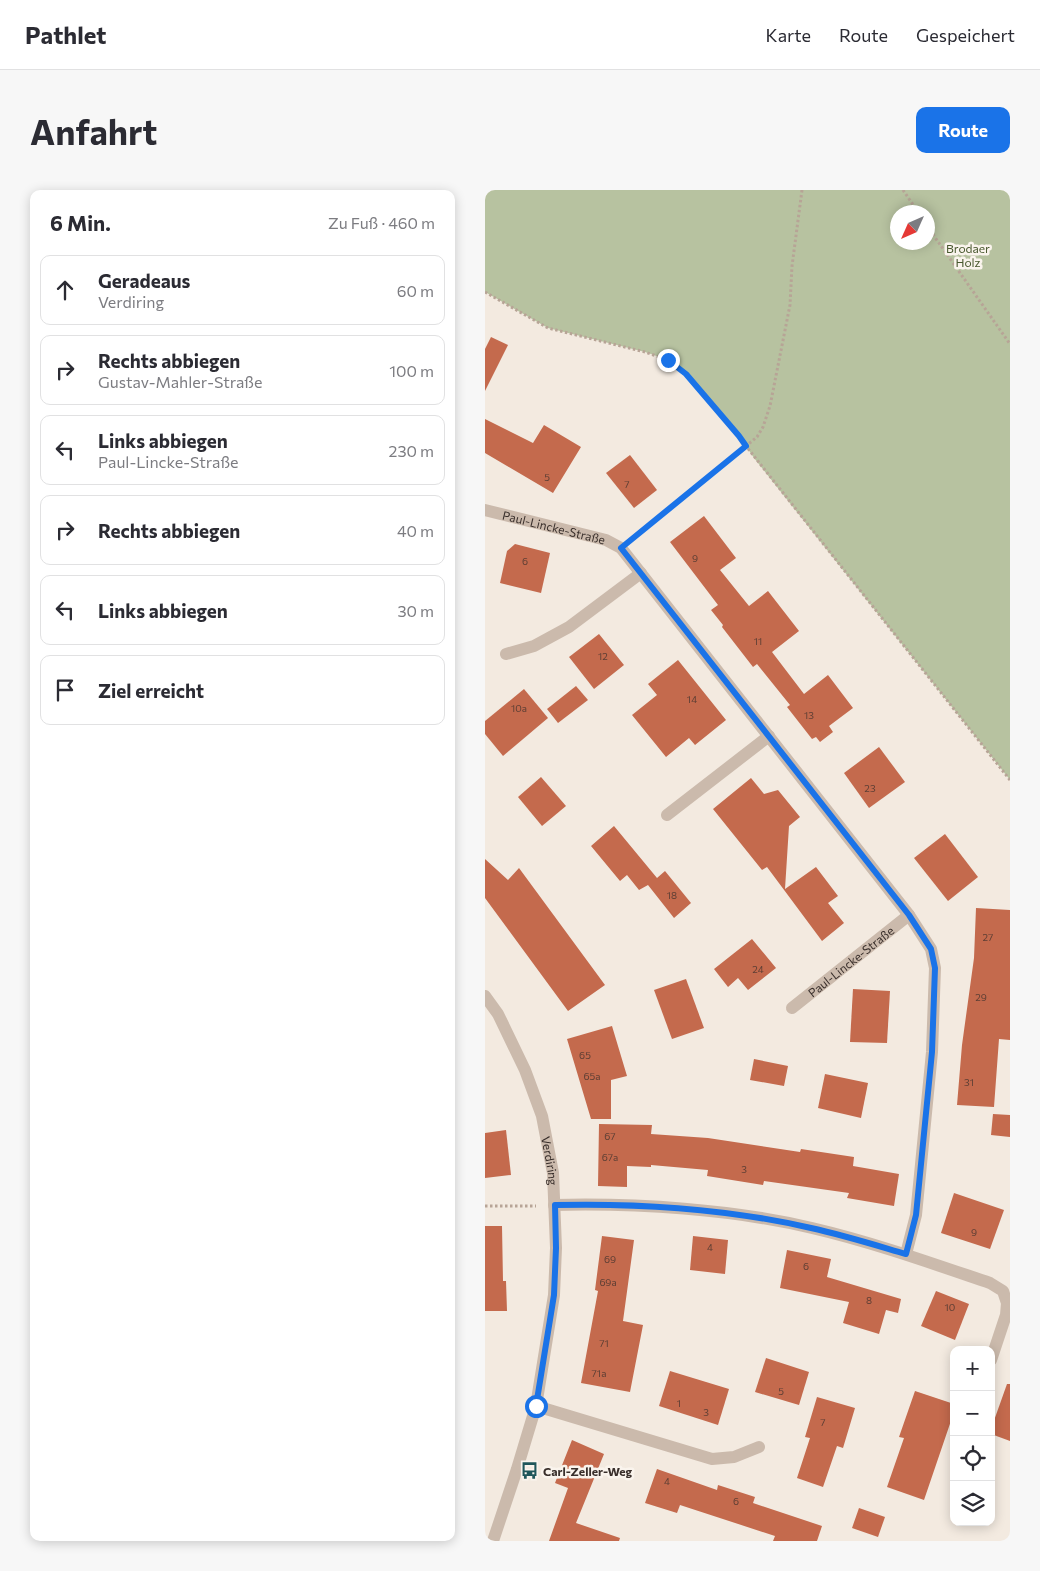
<!DOCTYPE html>
<html lang="de">
<meta charset="utf-8">
<style>
:root{--surface:#fff;--page:#f7f7f7;--text:#2b2b33;--muted:#7c7c81;--line:#e1e1e2;--accent:#1a73e8}
body{margin:0;font-family:Commissioner,sans-serif;background:var(--page);color:var(--text)}
.controls{position:absolute;right:15px;bottom:15px;display:grid;overflow:hidden;border-radius:10px;box-shadow:0 2px 12px #0003}
.controls button{width:45px;height:45px;display:grid;place-items:center;padding:0;border:0;border-bottom:1px solid var(--line);background:var(--surface);color:var(--text);font:25px sans-serif}
.compass{position:absolute;left:405px;top:15px;width:45px;height:45px;border-radius:50%;background:var(--surface);box-shadow:0 2px 12px #0003;rotate:225deg}
.stop{position:absolute;width:15px;height:15px;margin:-11px;border:4px solid #1a73e8;border-radius:50%;background:#fff}
.stop.end{background:#1a73e8;border-color:#fff;box-shadow:0 1px 5px #0008}
.list{margin:0;padding:0;list-style:none}
h2{display:flex;justify-content:space-between;align-items:center;height:65px;margin:0;padding:0 20px;font-size:21px}
h2 small{font-size:16px;font-weight:400;color:var(--muted)}
.list li{display:grid;grid-template-columns:32px 1fr auto;gap:15px;align-items:center;box-sizing:border-box;height:70px;margin:0 10px 10px;padding:0 10px;border:1px solid var(--line);border-radius:10px}
.list b{display:block;font-size:19px;white-space:nowrap}
.list p{margin:0;font-size:16px;white-space:nowrap;color:var(--muted)}
.list em{font-size:16px;font-style:normal;color:var(--muted)}
.icon{flex:none;width:28px;height:28px;fill:none;stroke:currentColor;stroke-width:2;stroke-linecap:round;stroke-linejoin:round}
.map{position:relative;flex:none;width:525px;height:1351px;overflow:hidden;border-radius:10px}
header{display:flex;align-items:center;gap:30px;box-sizing:border-box;height:70px;padding:0 25px;background:var(--surface);border-bottom:1px solid var(--line)}
header strong{font-size:24px}
nav{display:flex;gap:28px;margin-inline-start:auto;font-size:18px}
.intro{display:flex;align-items:center;justify-content:space-between;box-sizing:border-box;height:120px;padding:0 30px}
h1{margin:0;font-size:35px}
.button{padding:12px 22px;border-radius:10px;background:var(--accent);color:#fff;font-size:18px;font-weight:700}
main{display:flex;gap:30px;padding:0 30px}
aside{flex:1;background:var(--surface);border-radius:10px;box-shadow:0 2px 12px #0003}
.map>svg:first-child{display:block}
.green{fill:#b7c2a0;fill-rule:evenodd}
.building{fill:#c46a4d}
.lines{fill:none;stroke-linecap:round;stroke-linejoin:round}
.path{stroke:#b7a496;stroke-width:3;stroke-dasharray:2.5 2.5;stroke-linecap:butt}
.street{stroke:#cbbaac;stroke-width:12}
.route{stroke:#1a73e8;stroke-width:6}
.labels{text-anchor:middle;dominant-baseline:central;stroke-width:5;stroke-linejoin:round;paint-order:stroke}
.number-label{font-size:10px;fill:#5c3e34}
.park-label{font-size:12px;fill:#48582e;stroke:#faf4ed}
.street-label{font-size:12px;fill:#392f2b;stroke:#faf4ed}
.poi-label{font-size:12px;font-weight:bold;fill:#392f2b;stroke:#faf4ed;text-anchor:start}
</style>
<header>
<strong>Pathlet</strong>
<nav><a>Karte</a><a>Route</a><a>Gespeichert</a></nav>
</header>
<div class="intro"><h1>Anfahrt</h1><a class="button">Route</a></div>
<main>
<aside>
<h2>6 Min.<small>Zu Fuß · 460 m</small></h2>
<ul class="list">
<li><svg class="icon" aria-label="ahead" viewBox="0 0 24 24"><path d="M12 20V5M6 11l6-6 6 6"/></svg><div><b>Geradeaus</b><p>Verdiring</p></div><em>60 m</em></li>
<li><svg class="icon" aria-label="right" viewBox="0 0 24 24"><path d="M7 20v-9h11M14 6l5 5-5 5"/></svg><div><b>Rechts abbiegen</b><p>Gustav-Mahler-Straße</p></div><em>100 m</em></li>
<li><svg class="icon" aria-label="left" viewBox="0 0 24 24"><path d="M17 20v-9H6M10 6l-5 5 5 5"/></svg><div><b>Links abbiegen</b><p>Paul-Lincke-Straße</p></div><em>230 m</em></li>
<li><svg class="icon" aria-label="right" viewBox="0 0 24 24"><path d="M7 20v-9h11M14 6l5 5-5 5"/></svg><div><b>Rechts abbiegen</b></div><em>40 m</em></li>
<li><svg class="icon" aria-label="left" viewBox="0 0 24 24"><path d="M17 20v-9H6M10 6l-5 5 5 5"/></svg><div><b>Links abbiegen</b></div><em>30 m</em></li>
<li><svg class="icon" aria-label="arrive" viewBox="0 0 24 24"><path d="M6 21V4h12l-3 4 3 4H6"/></svg><div><b>Ziel erreicht</b></div></li>
</ul>
</aside>
<div class="map">
<svg width="525" height="1351" viewBox="0 0 525 1351">
<rect width="100%" height="100%" fill="#f3eae0"/>
<path class="green" d="M0,0h525v590l-256,-322 -15,-22 -53,-62 -18,-14 -23,-8 -97,-24 -63,-36zM412,22h30v30h-30z"/>
<g class="building">
<polygon points="6,147 23,155 0,201 0,159"/>
<polygon points="0,229 48,253 59,235 96,257 68,303 0,263"/>
<polygon points="145,265 172,300 149,318 121,283"/>
<polygon points="219,326 251,368 235,380 264,416 283,401 314,441 287,462 319,504 343,485 368,518 344,536 348,542 335,552 331,547 327,549 302,517 305,515 272,474 268,477 237,437 238,435 226,420 233,415 185,352"/>
<polygon points="30,354 65,363 56,403 15,393 22,361"/>
<polygon points="114,444 139,475 109,499 84,467"/>
<polygon points="193,470 241,530 210,555 204,548 181,567 147,525 172,505 163,494"/>
<polygon points="91,496 103,510 73,533 62,519"/>
<polygon points="39,499 63,528 18,566 0,544 0,531"/>
<polygon points="394,557 420,592 384,618 359,583"/>
<polygon points="56,587 81,616 57,636 33,607"/>
<polygon points="266,588 279,604 293,600 315,627 304,636 300,699 331,677 353,706 343,713 359,733 337,751 282,677 277,680 228,619"/>
<polygon points="129,636 172,688 180,681 206,713 189,728 163,695 154,700 142,685 135,691 106,656"/>
<polygon points="460,644 493,687 463,711 429,668"/>
<polygon points="0,669 23,690 34,678 120,795 83,821 0,708"/>
<polygon points="491,718 525,720 525,850 514,849 509,917 472,915 477,855 489,768"/>
<polygon points="267,749 291,778 263,800 253,788 243,797 229,779"/>
<polygon points="201,789 219,838 187,849 169,800"/>
<polygon points="368,799 405,801 402,853 365,852"/>
<polygon points="127,836 142,886 126,890 126,929 106,929 82,849"/>
<polygon points="269,869 303,876 299,896 265,890"/>
<polygon points="340,884 383,893 376,928 333,918"/>
<polygon points="508,924 525,925 525,947 506,945"/>
<polygon points="114,934 167,935 166,944 223,948 315,962 316,959 369,967 368,976 414,984 409,1016 362,1008 364,1003 279,991 278,995 222,986 223,980 166,975 166,977 142,976 142,997 113,996"/>
<polygon points="21,940 26,985 0,988 0,943"/>
<polygon points="469,1003 519,1020 505,1059 456,1043"/>
<polygon points="0,1036 17,1036 18,1091 21,1091 22,1121 0,1121"/>
<polygon points="117,1046 149,1050 138,1131 158,1135 145,1202 96,1193 113,1101 110,1100"/>
<polygon points="208,1046 243,1050 240,1084 205,1080"/>
<polygon points="302,1060 346,1069 342,1087 416,1109 413,1123 401,1120 394,1144 358,1133 364,1112 295,1098"/>
<polygon points="451,1101 484,1114 470,1150 436,1136"/>
<polygon points="281,1168 324,1182 314,1215 270,1202"/>
<polygon points="185,1181 244,1199 233,1235 174,1216"/>
<polygon points="522,1194 525,1194 525,1251 506,1244 506,1239"/>
<polygon points="430,1201 469,1214 469,1222 439,1310 402,1297 419,1248 414,1247"/>
<polygon points="332,1207 370,1218 358,1258 352,1256 338,1297 312,1288 325,1248 320,1247"/>
<polygon points="87,1250 119,1264 91,1333 135,1348 134,1351 64,1351 83,1298 70,1293"/>
<polygon points="172,1279 232,1300 233,1295 270,1307 268,1313 337,1336 332,1351 288,1351 290,1346 195,1315 192,1323 160,1313"/>
<polygon points="374,1318 400,1327 393,1347 367,1338"/>
</g>
<g class="lines">
<g class="path">
<polyline points="317,0 307,76 305,115 285,216 278,237 272,247 261,256 525,590"/>
<polyline points="418,0 433,22"/>
<polyline points="442,36 525,154"/>
<polyline points="0,102 63,138 160,162 183,170 201,184 254,246 261,256 150,347"/>
<polyline points="0,1016 51,1016"/>
</g>
<g class="street">
<path id="s1" d="M0,320l121,30 15,8 288,367 22,34 4,19 -3,84 -10,102 -6,61 -10,39"/>
<polyline points="21,464 49,456 84,437 156,383"/>
<polyline points="182,625 284,546"/>
<path id="s2" d="M0,806l13,18 27,56 17,46 11,57 3,75 -2,47 -18,111 -19,63 -24,72"/>
<path id="s3" d="M307,818l117,-93"/>
<path d="M69,1015c83,-2 178,4 258,23 60,14 119,35 178,55l13,8 4,12 -1,12 -15,45"/>
<polyline points="51,1216 227,1269 249,1267 274,1257"/>
</g>
</g>
<g class="lines">
<path class="route" d="M51,1216l18,-111 2,-47 -1,-43c85,-2 173,4 256,23 32,7 64,17 95,26l10,-39 6,-61 10,-102 3,-84 -4,-19 -22,-34 -288,-367 125,-102 -7,-10 -53,-62 -18,-14"/>
</g>
<defs>
<symbol id="bus-bare" viewBox="-9 -9 18 18"><path d="M-5-6H5V4H4V6H2V4H-2V6H-4V4H-5ZM-3.5-4V0h7V-4ZM-3.5 1.2v1.5H-2V1.2ZM2 1.2v1.5H3.5V1.2Z" fill="#20575b" stroke="#faf4ed" stroke-width="2.5" paint-order="stroke"/></symbol>
</defs>
<g fill-rule="evenodd">
<use href="#bus-bare" x="32" y="1268" width="25" height="25"/>
</g>
<g class="labels">
<g class="number-label">
<text x="62" y="287">5</text>
<text x="142" y="294">7</text>
<text x="210" y="368">9</text>
<text x="40" y="371">6</text>
<text x="273" y="451">11</text>
<text x="118" y="466">12</text>
<text x="207" y="509">14</text>
<text x="34" y="518">10a</text>
<text x="324" y="525">13</text>
<text x="385" y="598">23</text>
<text x="187" y="705">18</text>
<text x="503" y="747">27</text>
<text x="273" y="779">24</text>
<text x="496" y="807">29</text>
<text x="100" y="865">65</text>
<text x="107" y="886">65a</text>
<text x="484" y="892">31</text>
<text x="125" y="946">67</text>
<text x="125" y="967">67a</text>
<text x="259" y="979">3</text>
<text x="489" y="1042">9</text>
<text x="225" y="1057">4</text>
<text x="125" y="1069">69</text>
<text x="321" y="1076">6</text>
<text x="123" y="1092">69a</text>
<text x="384" y="1110">8</text>
<text x="465" y="1117">10</text>
<text x="119" y="1153">71</text>
<text x="114" y="1183">71a</text>
<text x="296" y="1201">5</text>
<text x="194" y="1213">1</text>
<text x="221" y="1222">3</text>
<text x="338" y="1232">7</text>
<text x="182" y="1291">4</text>
<text x="251" y="1311">6</text>
</g>
<g class="park-label">
<text x="483" y="58">Brodaer<tspan x="483" dy="14">Holz</tspan></text>
</g>
<g class="street-label">
<text stroke="none"><textPath href="#s1" startOffset="71">Paul-Lincke-Straße</textPath></text>
<text stroke="none"><textPath href="#s3" startOffset="75">Paul-Lincke-Straße</textPath></text>
<text stroke="none"><textPath href="#s2" startOffset="179">Verdiring</textPath></text>
</g>
<g class="poi-label">
<text x="58" y="1281">Carl-Zeller-Weg</text>
</g>
</g>
</svg>
<div class="controls">
<button>+</button>
<button>−</button>
<button><svg class="icon" aria-label="locate" viewBox="0 0 24 24"><circle cx="12" cy="12" r="6"/><path d="M12 2v4M12 18v4M2 12h4M18 12h4"/></svg></button>
<button><svg class="icon" aria-label="layers" viewBox="0 0 24 24"><path d="M12 4l9 5-9 5-9-5zM3 14l9 5 9-5"/></svg></button>
</div>
<svg class="compass" viewBox="-18 -18 36 36"><path d="M0-13l5 13h-10z" fill="#e53935"/><path d="M0 13l5-13h-10z" fill="#7c7c81"/></svg>
<div class="stop" style="left:51px;top:1216px"></div>
<div class="stop end" style="left:183px;top:170px"></div>
</div>
</main>
